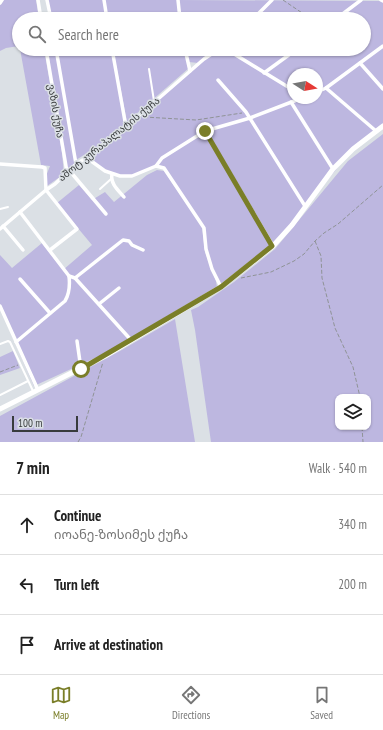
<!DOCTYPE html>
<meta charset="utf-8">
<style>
:root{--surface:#fff;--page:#f6f6f6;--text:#222;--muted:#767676;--line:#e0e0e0;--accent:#7a7e28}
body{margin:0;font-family:"PT Sans Narrow","Noto Sans Georgian",sans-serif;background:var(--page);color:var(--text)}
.controls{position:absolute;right:12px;bottom:12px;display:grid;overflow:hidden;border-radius:8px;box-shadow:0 1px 3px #0004}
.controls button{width:36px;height:36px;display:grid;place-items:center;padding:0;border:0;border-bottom:1px solid var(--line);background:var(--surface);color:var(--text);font:20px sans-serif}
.compass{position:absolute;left:287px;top:68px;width:36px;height:36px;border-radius:50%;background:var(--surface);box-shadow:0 1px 3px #0004;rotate:101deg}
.scale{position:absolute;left:12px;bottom:10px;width:66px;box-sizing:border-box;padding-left:4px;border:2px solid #383b3d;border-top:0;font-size:11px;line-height:14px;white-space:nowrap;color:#383b3d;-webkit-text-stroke:3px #dbe0e5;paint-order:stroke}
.stop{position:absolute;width:12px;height:12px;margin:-9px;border:3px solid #7a7e28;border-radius:50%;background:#fff}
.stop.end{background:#7a7e28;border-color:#fff;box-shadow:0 1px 4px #0008}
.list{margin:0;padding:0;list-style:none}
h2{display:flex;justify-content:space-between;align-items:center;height:52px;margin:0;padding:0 16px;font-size:17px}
h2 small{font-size:13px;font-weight:400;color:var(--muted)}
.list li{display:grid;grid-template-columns:26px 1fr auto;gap:12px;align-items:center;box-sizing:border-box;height:60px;padding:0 16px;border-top:1px solid var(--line)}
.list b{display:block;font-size:15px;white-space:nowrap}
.list p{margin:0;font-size:13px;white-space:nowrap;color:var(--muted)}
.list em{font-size:13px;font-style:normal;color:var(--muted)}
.icon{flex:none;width:22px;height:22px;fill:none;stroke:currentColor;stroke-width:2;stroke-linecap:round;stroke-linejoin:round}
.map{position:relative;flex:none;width:383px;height:442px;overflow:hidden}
.search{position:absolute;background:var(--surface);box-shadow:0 1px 3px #0004;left:12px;right:12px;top:12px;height:44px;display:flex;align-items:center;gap:10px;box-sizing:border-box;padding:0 14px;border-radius:22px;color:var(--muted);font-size:15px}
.sheet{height:232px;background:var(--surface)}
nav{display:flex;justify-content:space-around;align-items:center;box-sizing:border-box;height:56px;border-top:1px solid var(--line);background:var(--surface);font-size:11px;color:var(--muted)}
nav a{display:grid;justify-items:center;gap:2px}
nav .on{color:var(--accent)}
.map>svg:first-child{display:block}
.green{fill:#bdb7e0;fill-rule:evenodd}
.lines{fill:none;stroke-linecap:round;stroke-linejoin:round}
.path{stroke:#8f9396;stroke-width:1;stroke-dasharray:4 2;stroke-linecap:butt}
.lane{stroke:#fff;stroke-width:2}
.street{stroke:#fff;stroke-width:3.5}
.secondary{stroke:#fff;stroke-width:5}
.route{stroke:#7a7e28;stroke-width:5}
.labels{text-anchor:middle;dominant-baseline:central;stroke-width:3;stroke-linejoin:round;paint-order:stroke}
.street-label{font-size:10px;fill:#383b3d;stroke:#dbe0e5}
</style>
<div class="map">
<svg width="383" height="442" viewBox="0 0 383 442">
<rect width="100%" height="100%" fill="#dbe0e5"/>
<g class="green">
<polygon points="4,0 36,0 39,19 19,19 19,46 6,48 0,51 0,5"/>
<polygon points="48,0 103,0 106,19 52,19"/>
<polygon points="105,0 177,0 179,19 108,19"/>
<path d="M178,0l205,1v125l-30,23 -80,97 -52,41 -9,-18 -6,-20 -2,-22 -40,-59 -5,-2 -27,10 -20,-2 -25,-16 111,-95 -9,-1 -4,-13h179v-30h-184zM293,74h24v24h-24z"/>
<polygon points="20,49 44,49 62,153 64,174 47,186 46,176 50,166 41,165"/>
<polygon points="46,49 56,49 76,164 67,172"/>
<polygon points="57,49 111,49 125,124 95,148 76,160"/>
<polygon points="113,49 183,49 189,68 127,122"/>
<path d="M383,134v308h-172l-16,-112 -4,-20 7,-3 36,-25 41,-33 73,-88zM338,397h30v30h-30z"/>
<polygon points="157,170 164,171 202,227 205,252 216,281 217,288 106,353 34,386 0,308 0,255 12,268 42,243 63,270 92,245 57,203 79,185 92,200 105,192 114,202 147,175"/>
<polygon points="175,319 195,442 0,442 0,416 120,351"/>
<polygon points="13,351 20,368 0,375 0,357"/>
</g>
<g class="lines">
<g class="path">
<polyline points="283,0 311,19"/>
<polyline points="144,117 196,120 242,113"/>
<polyline points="315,241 321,256 322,278 335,328 353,367 360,397"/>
<polyline points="241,278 271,272 294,261 304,254 315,241 324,233 338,224 383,185"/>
<polyline points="0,372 18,365"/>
<polyline points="362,427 363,442"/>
<polyline points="78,442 81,437 103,362"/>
</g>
<g class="lane">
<polyline points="149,69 154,101"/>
<polyline points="100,189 111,179"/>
<polyline points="0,209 8,207"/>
<polyline points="0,344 8,341 10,342 33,391"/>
<polyline points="0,395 28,381"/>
</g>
<g class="street">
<polyline points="38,0 41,19"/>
<polyline points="47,0 51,19"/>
<polyline points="104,0 107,19"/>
<polyline points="178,0 180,19"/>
<polyline points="381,0 383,1"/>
<polyline points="0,3 2,0"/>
<polyline points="253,19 272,0"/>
<polyline points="336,19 361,0"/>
<polyline points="46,49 67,172"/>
<polyline points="56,49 76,164"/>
<polyline points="112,49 126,127"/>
<polyline points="185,49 190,71"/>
<polyline points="226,49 293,90"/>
<polyline points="360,63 383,89"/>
<polyline points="264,73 297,49"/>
<polyline points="218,80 246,112 305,206"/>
<polyline points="326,88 376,131"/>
<polyline points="317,92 326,88 383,46"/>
<polyline points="291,102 333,169"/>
<polyline points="205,131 273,246"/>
<polyline points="87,158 105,171 120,176 132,176 156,166 164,168 204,228 206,249 212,269 221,287"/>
<polyline points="0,164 42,167 45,168 46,190"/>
<polyline points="156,166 162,158 205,131 250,118 302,98"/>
<polyline points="69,170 106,214"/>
<path d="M112,174c-2,10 7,17 12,23"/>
<polyline points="46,190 77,229 50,250"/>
<polyline points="3,226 23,250"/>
<polyline points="0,229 46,190 55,184 76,164 96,152 119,133 204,59 219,49"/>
<polyline points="69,276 75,278 131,340"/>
<polyline points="75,278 123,240 129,241 132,245 143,250"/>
<polyline points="20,279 50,313"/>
<polyline points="99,304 119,288"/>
<polyline points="0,306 38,390"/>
<polyline points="77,341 81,369"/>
<path d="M16,342l49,-41c5,-8 5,-16 4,-25l-49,-64"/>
</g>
<polyline class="secondary" points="0,409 105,356 221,287 273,246 292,225 333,169 353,149 383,126"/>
</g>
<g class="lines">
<polyline class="route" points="81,369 221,287 272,246 205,131"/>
</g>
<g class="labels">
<g class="street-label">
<text transform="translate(56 111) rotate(80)">ვაზის ქუჩა</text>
<text transform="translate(109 139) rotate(-39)">აშოტ კურაპალატის ქუჩა</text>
</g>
</g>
</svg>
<div class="controls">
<button><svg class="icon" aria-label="layers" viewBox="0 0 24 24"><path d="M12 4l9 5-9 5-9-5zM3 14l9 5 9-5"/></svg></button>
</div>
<svg class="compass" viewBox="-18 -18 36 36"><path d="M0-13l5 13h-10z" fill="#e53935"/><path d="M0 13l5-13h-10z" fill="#767676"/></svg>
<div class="scale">100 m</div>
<div class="stop" style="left:81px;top:369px"></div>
<div class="stop end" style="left:205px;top:131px"></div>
<div class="search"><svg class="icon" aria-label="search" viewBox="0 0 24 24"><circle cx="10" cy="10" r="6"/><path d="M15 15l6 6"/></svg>Search here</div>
</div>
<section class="sheet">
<h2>7 min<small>Walk · 540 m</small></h2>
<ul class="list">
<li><svg class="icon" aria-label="ahead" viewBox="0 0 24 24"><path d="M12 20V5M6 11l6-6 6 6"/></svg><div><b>Continue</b><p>იოანე-ზოსიმეს ქუჩა</p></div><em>340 m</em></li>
<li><svg class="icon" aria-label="left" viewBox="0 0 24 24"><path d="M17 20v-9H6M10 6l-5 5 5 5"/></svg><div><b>Turn left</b></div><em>200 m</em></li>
<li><svg class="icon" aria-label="arrive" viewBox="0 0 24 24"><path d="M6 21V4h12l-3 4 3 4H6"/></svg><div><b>Arrive at destination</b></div></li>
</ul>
</section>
<nav>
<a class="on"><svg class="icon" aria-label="map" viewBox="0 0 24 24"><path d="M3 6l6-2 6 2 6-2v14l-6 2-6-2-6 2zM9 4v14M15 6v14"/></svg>Map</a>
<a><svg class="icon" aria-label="directions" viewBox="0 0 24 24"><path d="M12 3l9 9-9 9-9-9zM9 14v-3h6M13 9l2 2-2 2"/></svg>Directions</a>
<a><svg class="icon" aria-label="saved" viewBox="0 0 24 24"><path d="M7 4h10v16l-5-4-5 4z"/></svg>Saved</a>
</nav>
